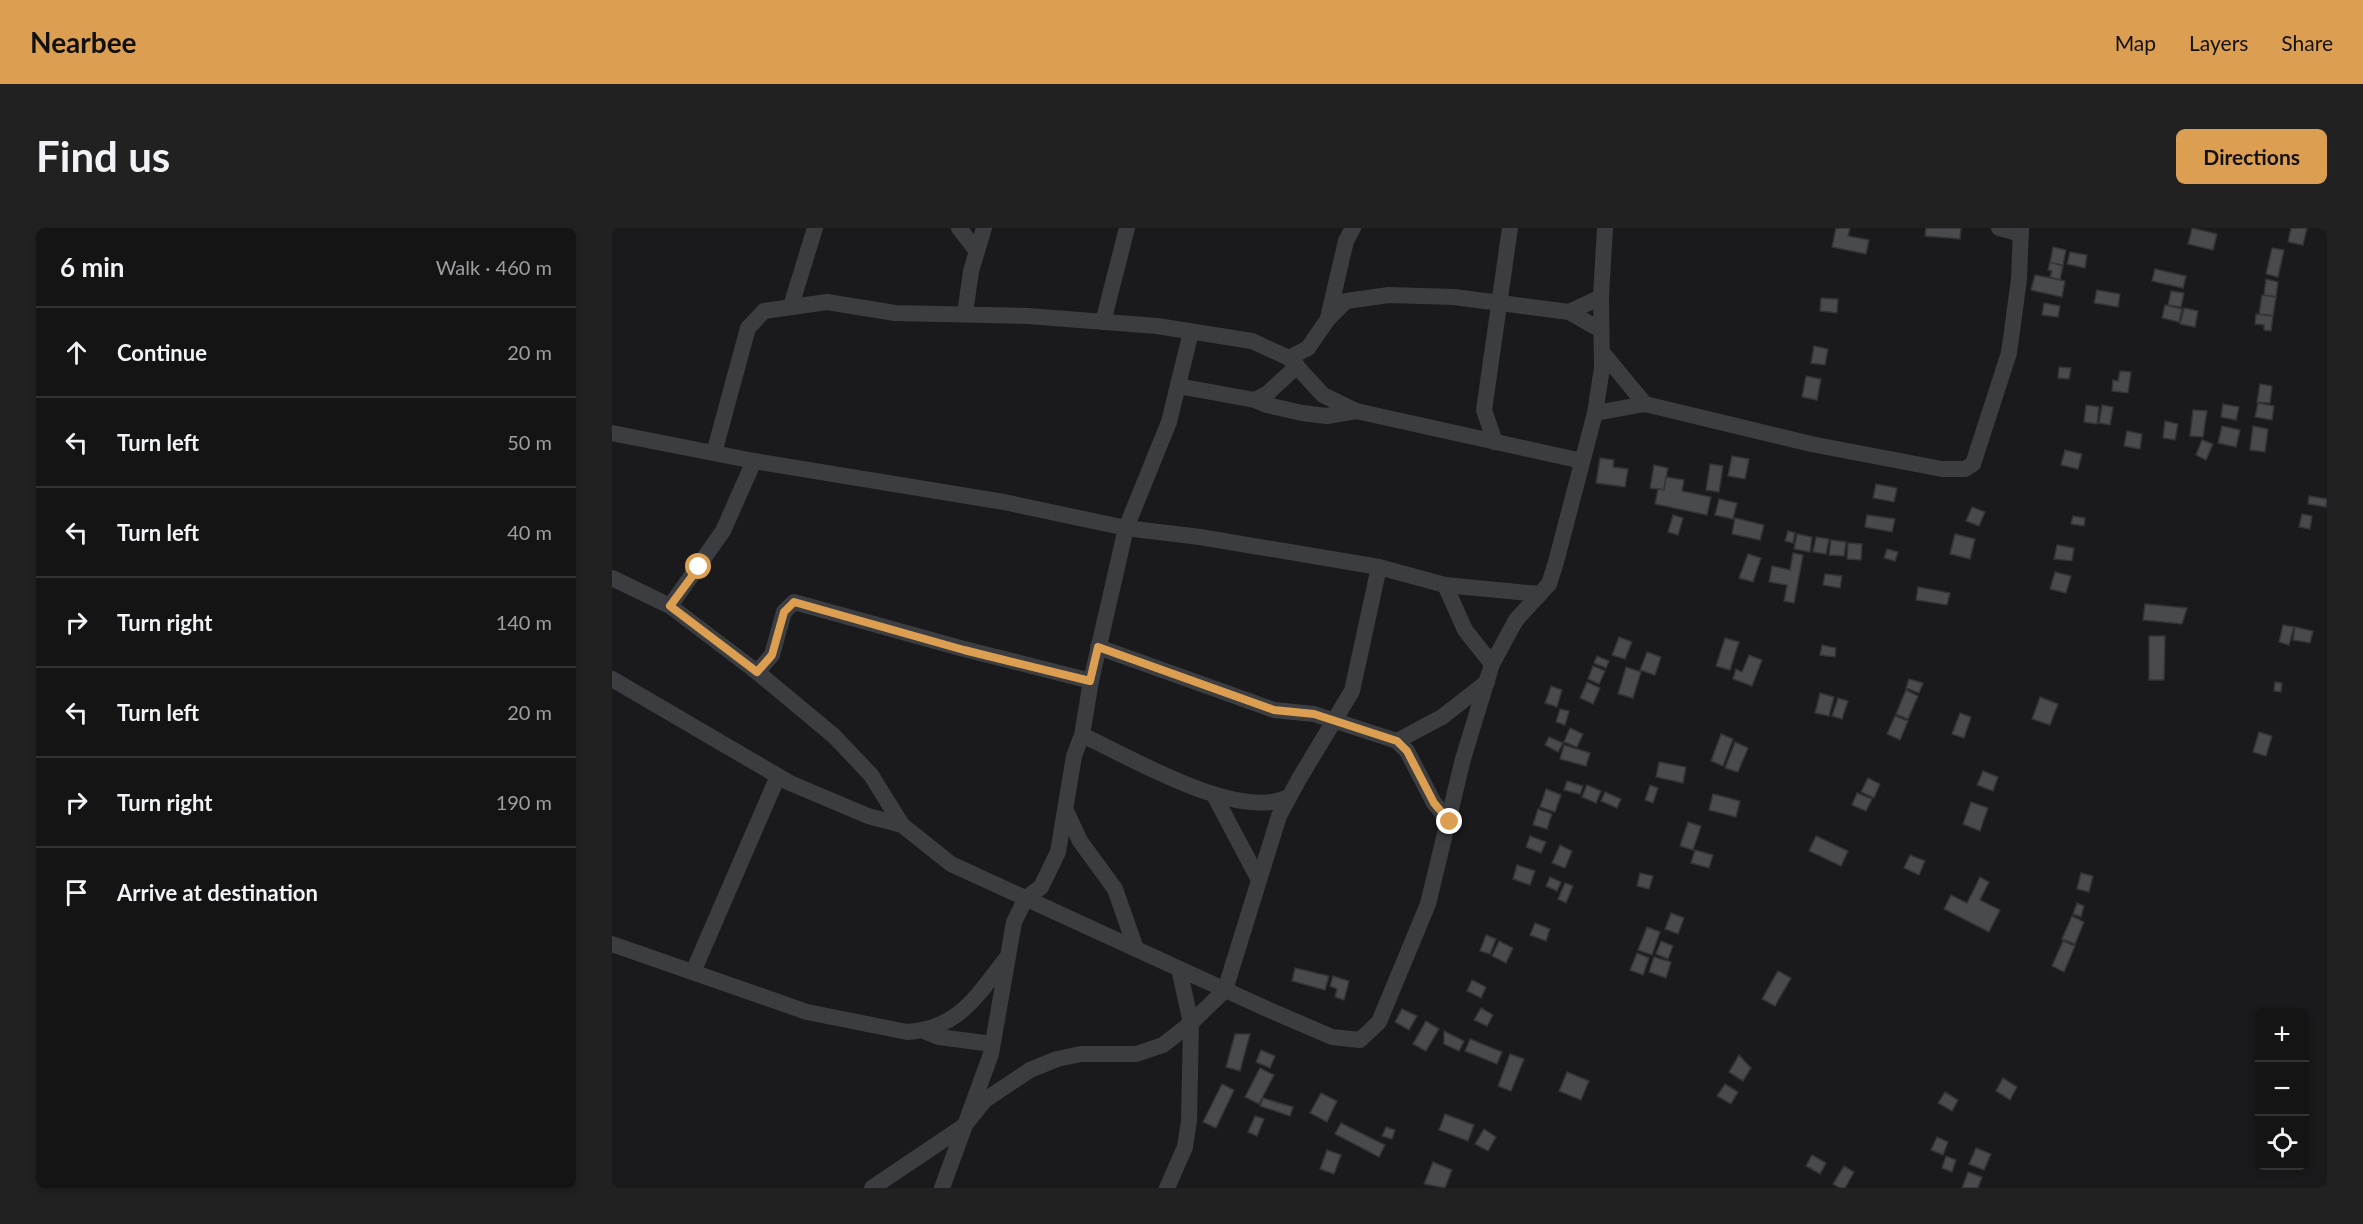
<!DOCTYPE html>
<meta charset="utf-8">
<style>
:root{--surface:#141415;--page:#212122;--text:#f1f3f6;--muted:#9d9ea0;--line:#333334;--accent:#dc9e51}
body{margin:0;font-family:Lato,sans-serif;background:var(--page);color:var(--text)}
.controls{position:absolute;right:18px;bottom:18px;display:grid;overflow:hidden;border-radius:9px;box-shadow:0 3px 9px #0003}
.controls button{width:54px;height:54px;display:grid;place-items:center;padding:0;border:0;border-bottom:2px solid var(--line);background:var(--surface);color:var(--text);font:30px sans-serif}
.stop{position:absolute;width:18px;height:18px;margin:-14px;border:4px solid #dc9e51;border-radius:50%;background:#fff}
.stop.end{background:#dc9e51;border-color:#fff;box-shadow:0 2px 6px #0008}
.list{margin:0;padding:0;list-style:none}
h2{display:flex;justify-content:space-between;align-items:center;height:78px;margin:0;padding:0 24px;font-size:26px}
h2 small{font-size:20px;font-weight:400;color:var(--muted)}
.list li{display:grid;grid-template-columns:39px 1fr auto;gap:18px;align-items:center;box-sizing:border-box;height:90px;padding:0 24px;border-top:2px solid var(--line)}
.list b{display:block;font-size:22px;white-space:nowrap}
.list em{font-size:20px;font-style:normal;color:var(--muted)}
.icon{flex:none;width:33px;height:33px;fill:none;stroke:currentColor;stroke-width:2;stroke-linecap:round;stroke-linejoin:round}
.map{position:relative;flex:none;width:1715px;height:960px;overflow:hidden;border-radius:9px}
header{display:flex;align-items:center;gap:36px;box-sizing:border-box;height:84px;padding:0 30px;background:var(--accent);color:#111}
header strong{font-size:28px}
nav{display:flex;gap:33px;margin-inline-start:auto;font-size:21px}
.intro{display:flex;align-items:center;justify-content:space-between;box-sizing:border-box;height:144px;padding:0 36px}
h1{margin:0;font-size:42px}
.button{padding:15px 27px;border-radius:9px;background:var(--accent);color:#111;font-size:21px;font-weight:700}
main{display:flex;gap:36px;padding:0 36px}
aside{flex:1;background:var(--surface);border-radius:9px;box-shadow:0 3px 9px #0003}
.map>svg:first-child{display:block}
.building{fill:#494a4d;stroke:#343437;stroke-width:1.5}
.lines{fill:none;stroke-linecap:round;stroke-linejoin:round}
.minor{stroke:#3b3d40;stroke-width:16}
.route{stroke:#dc9e51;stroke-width:8}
</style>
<header>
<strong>Nearbee</strong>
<nav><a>Map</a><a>Layers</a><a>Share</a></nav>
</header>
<div class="intro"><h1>Find us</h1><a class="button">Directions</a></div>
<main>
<aside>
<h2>6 min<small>Walk · 460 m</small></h2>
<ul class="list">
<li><svg class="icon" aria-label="ahead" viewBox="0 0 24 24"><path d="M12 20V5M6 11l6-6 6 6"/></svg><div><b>Continue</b></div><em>20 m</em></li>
<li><svg class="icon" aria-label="left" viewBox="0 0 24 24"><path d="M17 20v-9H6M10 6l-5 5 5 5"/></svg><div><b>Turn left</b></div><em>50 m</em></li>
<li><svg class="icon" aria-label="left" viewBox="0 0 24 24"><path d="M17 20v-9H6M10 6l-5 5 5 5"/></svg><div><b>Turn left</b></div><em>40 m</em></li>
<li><svg class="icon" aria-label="right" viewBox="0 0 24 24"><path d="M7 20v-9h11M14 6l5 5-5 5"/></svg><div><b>Turn right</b></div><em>140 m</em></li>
<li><svg class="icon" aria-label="left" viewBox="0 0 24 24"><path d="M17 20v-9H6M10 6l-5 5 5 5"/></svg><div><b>Turn left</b></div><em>20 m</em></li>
<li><svg class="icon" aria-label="right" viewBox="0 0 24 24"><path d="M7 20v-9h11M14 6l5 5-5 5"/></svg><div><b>Turn right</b></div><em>190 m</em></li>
<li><svg class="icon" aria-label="arrive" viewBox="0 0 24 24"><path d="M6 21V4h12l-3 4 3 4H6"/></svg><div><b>Arrive at destination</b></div></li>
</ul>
</aside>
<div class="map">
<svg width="1715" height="960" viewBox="0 0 1715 960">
<rect width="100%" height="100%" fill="#1a1a1c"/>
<g class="building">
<polygon points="1224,0 1238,0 1236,8 1257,12 1254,26 1220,19"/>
<polygon points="1314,0 1349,0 1348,11 1313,8"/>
<polygon points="1580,0 1605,6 1601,22 1576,16"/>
<polygon points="1679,0 1695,0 1691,17 1676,14"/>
<polygon points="1441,19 1454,22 1451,37 1438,35"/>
<polygon points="1660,20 1672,22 1666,49 1654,46"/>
<polygon points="1458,24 1475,27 1473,40 1455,36"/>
<polygon points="1438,34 1451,38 1448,52 1438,49 1440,43 1436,42"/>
<polygon points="1543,41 1574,48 1571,60 1540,53"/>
<polygon points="1423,47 1453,53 1450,69 1419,62"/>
<polygon points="1654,51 1666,54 1664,69 1652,67"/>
<polygon points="1485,62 1508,66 1506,79 1482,75"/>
<polygon points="1559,63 1572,65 1569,79 1556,77"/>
<polygon points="1650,67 1664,69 1661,88 1647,86"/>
<polygon points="1209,70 1226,71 1225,85 1208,83"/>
<polygon points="1432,75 1448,78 1446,89 1430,87"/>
<polygon points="1553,77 1570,81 1567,94 1550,90"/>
<polygon points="1572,80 1586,83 1583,99 1568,96"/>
<polygon points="1644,86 1661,88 1659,103 1652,102 1652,97 1643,96"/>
<polygon points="1202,118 1216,121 1213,137 1199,135"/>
<polygon points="1447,139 1459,140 1457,151 1446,150"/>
<polygon points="1508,143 1519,144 1516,165 1500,163 1501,152 1506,153"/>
<polygon points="1194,148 1209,151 1205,172 1190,169"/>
<polygon points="1648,156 1660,158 1658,175 1645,174"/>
<polygon points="1646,175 1662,178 1660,192 1643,189"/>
<polygon points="1611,176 1627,179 1624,192 1609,189"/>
<polygon points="1474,177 1487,179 1485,196 1472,194"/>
<polygon points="1490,177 1501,179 1498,197 1487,195"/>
<polygon points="1581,182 1595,183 1591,209 1578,208"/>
<polygon points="1553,193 1566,196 1563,212 1551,210"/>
<polygon points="1610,198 1628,202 1624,219 1606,215"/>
<polygon points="1641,198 1656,201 1653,224 1638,222"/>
<polygon points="1515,203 1530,206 1528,221 1512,218"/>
<polygon points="1590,212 1601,216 1594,232 1584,227"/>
<polygon points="1453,222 1470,226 1466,241 1449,237"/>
<polygon points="1120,228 1137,231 1133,251 1116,248"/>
<polygon points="988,230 1002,232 1001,239 1016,241 1013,259 984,255"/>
<polygon points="1098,236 1111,238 1107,264 1094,262"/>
<polygon points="1042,237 1056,240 1052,262 1038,260"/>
<polygon points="1054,249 1072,252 1070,263 1099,269 1095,287 1043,276 1046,261 1052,262"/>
<polygon points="1264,256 1285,260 1282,274 1261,270"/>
<polygon points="1697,268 1715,271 1714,279 1696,276"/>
<polygon points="1107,271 1125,275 1121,291 1103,287"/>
<polygon points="1360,279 1373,284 1367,298 1354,293"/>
<polygon points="1690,286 1700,288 1698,301 1687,299"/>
<polygon points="1061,287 1071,290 1066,307 1056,304"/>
<polygon points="1255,287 1283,291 1280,304 1253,299"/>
<polygon points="1461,288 1473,290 1472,298 1459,296"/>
<polygon points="1123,290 1152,297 1148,312 1120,306"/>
<polygon points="1176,303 1183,305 1181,315 1173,313"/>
<polygon points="1185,306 1200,309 1198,324 1182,321"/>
<polygon points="1343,306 1363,311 1358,331 1338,326"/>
<polygon points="1204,309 1217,311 1214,326 1201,324"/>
<polygon points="1219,312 1234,314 1232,328 1217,327"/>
<polygon points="1236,315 1250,316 1249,332 1235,331"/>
<polygon points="1445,317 1462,320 1460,333 1442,331"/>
<polygon points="1275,321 1286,324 1283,333 1272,330"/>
<polygon points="1181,325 1191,327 1182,375 1172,373 1175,357 1157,354 1160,338 1178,342"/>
<polygon points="1136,326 1149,330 1141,354 1127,350"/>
<polygon points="1443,344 1459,348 1454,365 1438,361"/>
<polygon points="1213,346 1230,348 1228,360 1211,357"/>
<polygon points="1306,359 1338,365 1335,377 1304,372"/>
<polygon points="1533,376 1575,380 1570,396 1531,392"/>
<polygon points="1671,397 1682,399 1677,417 1667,414"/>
<polygon points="1683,399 1701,403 1698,415 1681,412"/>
<polygon points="1537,408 1553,408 1552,452 1537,452"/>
<polygon points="1007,409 1020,414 1013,431 1000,427"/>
<polygon points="1113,410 1127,414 1118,442 1104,438"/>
<polygon points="1210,417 1224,420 1223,429 1208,427"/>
<polygon points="1035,424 1049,429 1043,447 1028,442"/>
<polygon points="1137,427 1150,432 1140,458 1121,451 1124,441 1130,444"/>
<polygon points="985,428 997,433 994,440 982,435"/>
<polygon points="981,438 993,443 987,456 976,451"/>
<polygon points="1014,439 1029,444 1021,470 1006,466"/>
<polygon points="1297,451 1311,455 1307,465 1294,460"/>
<polygon points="975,454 988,460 981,476 968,470"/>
<polygon points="1663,454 1670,455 1669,464 1662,463"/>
<polygon points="939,458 950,462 945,479 933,475"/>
<polygon points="1294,462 1306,468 1296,491 1284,486"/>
<polygon points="1208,465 1222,469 1217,488 1203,485"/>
<polygon points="1428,469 1446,476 1438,497 1420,491"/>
<polygon points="1226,470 1236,473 1230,491 1220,488"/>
<polygon points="948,481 957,483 953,497 944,494"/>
<polygon points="1348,485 1359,489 1352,510 1340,506"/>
<polygon points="1283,488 1296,493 1288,512 1275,506"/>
<polygon points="958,500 971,506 965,519 952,514"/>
<polygon points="1647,504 1660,508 1654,528 1641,524"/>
<polygon points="1109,506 1121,511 1111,538 1099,533"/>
<polygon points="937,509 951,515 946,524 933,517"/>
<polygon points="1123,514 1136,520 1126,544 1113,540"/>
<polygon points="952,517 978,525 974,538 948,531"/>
<polygon points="1047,534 1074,539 1071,555 1044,549"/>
<polygon points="1371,543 1386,549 1381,563 1365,557"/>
<polygon points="1256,550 1268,556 1262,570 1249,564"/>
<polygon points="955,553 971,558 968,566 952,562"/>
<polygon points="975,557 989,563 984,575 970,569"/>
<polygon points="1038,557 1046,560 1041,575 1033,572"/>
<polygon points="934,561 949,567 943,584 928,579"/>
<polygon points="993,564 1009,571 1005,580 989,573"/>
<polygon points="1245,565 1260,571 1254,583 1240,577"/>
<polygon points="1101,566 1128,573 1124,589 1097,582"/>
<polygon points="1359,574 1376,580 1368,603 1351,596"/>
<polygon points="926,581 940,586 935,601 921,597"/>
<polygon points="1076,594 1089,598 1081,622 1068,618"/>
<polygon points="918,608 934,614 929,625 914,619"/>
<polygon points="1204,608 1236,623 1229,638 1197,623"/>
<polygon points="948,617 960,623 953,640 940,635"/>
<polygon points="1083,622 1101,627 1097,640 1079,635"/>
<polygon points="1298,627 1313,633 1307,647 1292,640"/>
<polygon points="905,637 923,643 918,657 901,651"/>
<polygon points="1028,645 1041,648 1037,661 1025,658"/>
<polygon points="1469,645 1481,648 1477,664 1465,661"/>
<polygon points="938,649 949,654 945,663 934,658"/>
<polygon points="1368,649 1377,654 1368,672 1388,682 1377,704 1332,681 1339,667 1355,675"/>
<polygon points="953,655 961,658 954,675 946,671"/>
<polygon points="1465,675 1472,678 1469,689 1461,686"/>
<polygon points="1059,685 1072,690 1066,706 1053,701"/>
<polygon points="1460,688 1472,694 1463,716 1450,711"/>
<polygon points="923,695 938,701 934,713 918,707"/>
<polygon points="1035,699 1048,704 1040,727 1026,722"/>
<polygon points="874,707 884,711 878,726 868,723"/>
<polygon points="887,713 901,720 894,735 880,728"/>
<polygon points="1049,713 1061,718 1056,731 1044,726"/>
<polygon points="1451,713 1463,718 1452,744 1440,738"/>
<polygon points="1025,725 1037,730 1031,747 1018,742"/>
<polygon points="1042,729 1059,734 1054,750 1037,744"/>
<polygon points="683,740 717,748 713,762 680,753"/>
<polygon points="1166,743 1179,750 1163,778 1150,771"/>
<polygon points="721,748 737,753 732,772 723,769 725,761 718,758"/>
<polygon points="860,752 874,759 869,770 855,763"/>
<polygon points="869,780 881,787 875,798 862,792"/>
<polygon points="790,781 805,788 797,802 783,794"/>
<polygon points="814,793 827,801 814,823 801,816"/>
<polygon points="832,803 852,813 847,823 832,816"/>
<polygon points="623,806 638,806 628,843 614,839"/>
<polygon points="858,811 890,824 885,836 853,823"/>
<polygon points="649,822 663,828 658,840 644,834"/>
<polygon points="898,826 912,831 899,863 886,858"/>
<polygon points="1127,827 1139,840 1131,853 1117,844"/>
<polygon points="648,840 662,847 647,876 633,869"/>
<polygon points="955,844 977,853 969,872 947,863"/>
<polygon points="1391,850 1405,859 1398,872 1384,863"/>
<polygon points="610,856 622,862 604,900 591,894"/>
<polygon points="1113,856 1126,864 1119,876 1105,868"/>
<polygon points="1333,864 1346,872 1340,883 1326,875"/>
<polygon points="709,865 725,873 715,894 698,885"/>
<polygon points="651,870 681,879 678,888 648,878"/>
<polygon points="833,886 862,897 856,913 827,902"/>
<polygon points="643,888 652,891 645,908 636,904"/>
<polygon points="729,895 773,917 767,929 723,906"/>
<polygon points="774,899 783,902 780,911 770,908"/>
<polygon points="872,901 884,909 876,923 863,916"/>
<polygon points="1325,909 1336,914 1331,927 1319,922"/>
<polygon points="1364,920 1379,926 1372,942 1357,936"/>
<polygon points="715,922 729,927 722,946 708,941"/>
<polygon points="1200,927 1214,935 1208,946 1194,938"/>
<polygon points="1334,928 1344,932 1340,944 1330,940"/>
<polygon points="821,934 840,942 833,960 812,956"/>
<polygon points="1232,938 1242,944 1233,960 1228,960 1221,956"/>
<polygon points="1356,944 1370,949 1366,960 1350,960"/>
</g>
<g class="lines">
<g class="minor">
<polyline points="347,0 364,22"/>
<polyline points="1387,0 1409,6"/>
<polyline points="179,78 203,0"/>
<polyline points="957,84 989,69"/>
<polyline points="353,86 359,43 372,0"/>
<polyline points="716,90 734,13 741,0"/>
<polyline points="491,94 515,0"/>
<polyline points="990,124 1033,176"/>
<polyline points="677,130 696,120 716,91 734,73 777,67 842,69 957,84 989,102"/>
<polyline points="566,158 643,172 655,177 690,185 715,188 744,183"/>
<polyline points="643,172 656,165 685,138"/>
<polyline points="983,185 1033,176 1199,216 1330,241 1353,241 1361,236 1397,125 1407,51 1409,0"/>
<polyline points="0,205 142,233 392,274 514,300 588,309 767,339 833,357 928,366"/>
<polyline points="883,214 872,182 898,0"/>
<polyline points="102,225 136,100 152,83 215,74 283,85 416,88 545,98 640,113 677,130 711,167 744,183 970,233"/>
<polyline points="0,350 58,378 145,444 222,508 259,547 290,597"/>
<polyline points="833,357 853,402 880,436"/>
<polyline points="58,378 111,303 142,233"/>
<polyline points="486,419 662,482 702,486 785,513 795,523 822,575 838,594"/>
<polyline points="145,444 160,427 172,384 182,374 352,421 479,453"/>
<polyline points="0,451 178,555 256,588 290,597 339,636 655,781 720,809 748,812 767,794 816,676 851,531 880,436 904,392 937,356 944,334 983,185 990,140 989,69 993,0"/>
<path d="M470,507c50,23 156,87 207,62"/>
<polyline points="785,513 830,489 875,454"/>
<polyline points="602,567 647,652"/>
<polyline points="454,583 468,613 503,661 524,721"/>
<path d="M0,716l195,68 100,20c51,-3 70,-36 98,-72"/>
<polyline points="81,744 166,548"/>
<polyline points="312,803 327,809 380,816"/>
<polyline points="260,960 352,898 373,872 418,842 445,831 469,826 524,826 551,817 579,795 613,762 667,588 687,551 740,463 767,339"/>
<polyline points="330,960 379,826 402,694 414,670 429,659 446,624 462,528 470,507 479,453 514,300 557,194 579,104"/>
<polyline points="555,960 573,919 577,893 579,795 567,741"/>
</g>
</g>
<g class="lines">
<polyline class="route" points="87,339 58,378 145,444 160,427 172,384 182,374 352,422 478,453 486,419 662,482 702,486 785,513 795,523 822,575 838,594"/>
</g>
</svg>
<div class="controls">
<button>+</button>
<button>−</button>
<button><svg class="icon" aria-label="locate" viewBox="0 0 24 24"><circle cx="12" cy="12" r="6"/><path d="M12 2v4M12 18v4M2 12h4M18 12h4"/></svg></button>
</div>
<div class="stop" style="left:87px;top:339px"></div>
<div class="stop end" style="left:838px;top:594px"></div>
</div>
</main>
